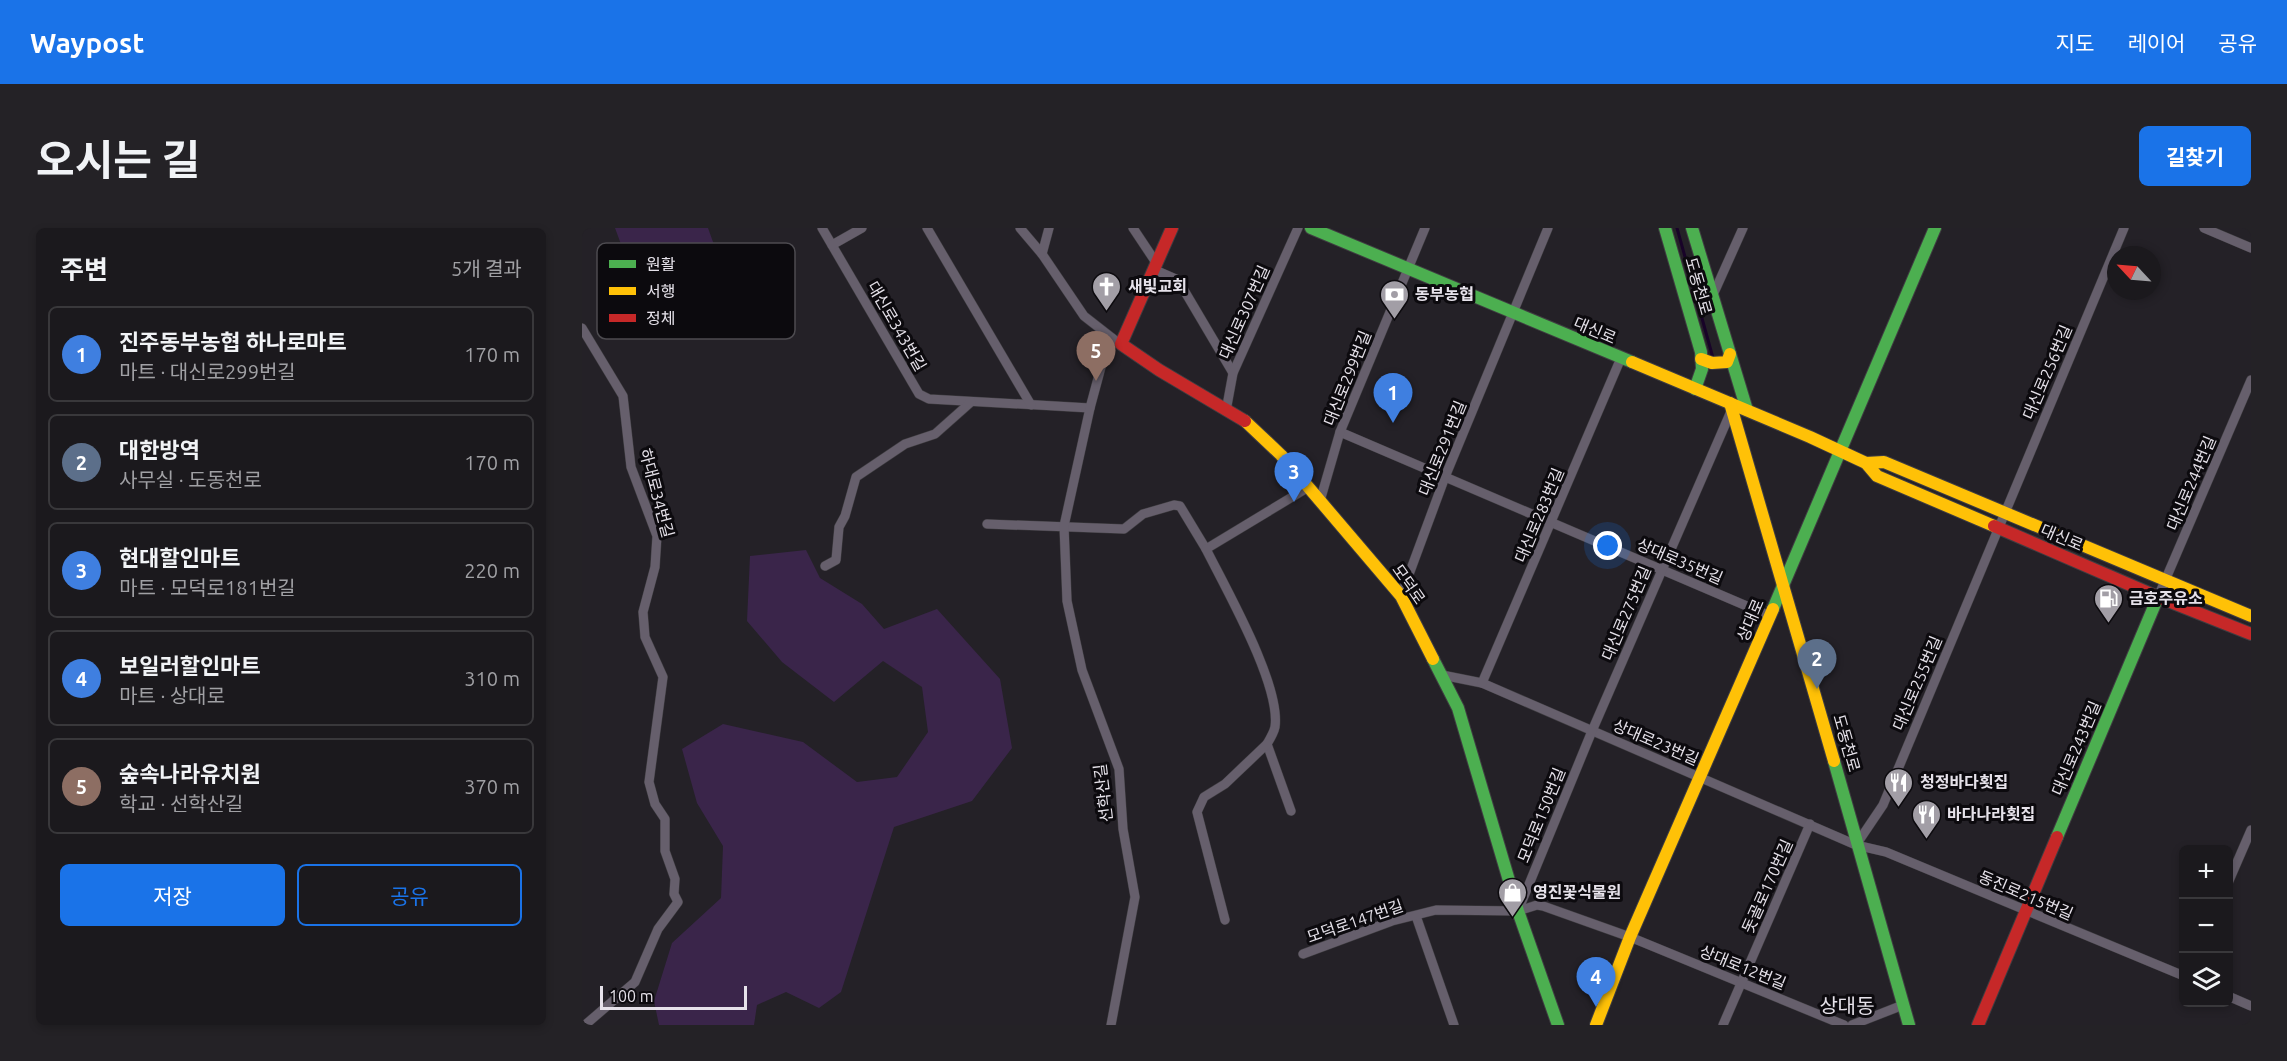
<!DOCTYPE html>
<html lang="ko">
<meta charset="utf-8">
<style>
:root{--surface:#1b191d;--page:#242226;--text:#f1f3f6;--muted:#a0a0a4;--line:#39383b;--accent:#1a73e8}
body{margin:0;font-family:Ubuntu,"Noto Sans KR",sans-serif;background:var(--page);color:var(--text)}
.controls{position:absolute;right:18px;bottom:18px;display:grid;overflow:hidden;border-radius:9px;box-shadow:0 3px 9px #0003}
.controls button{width:54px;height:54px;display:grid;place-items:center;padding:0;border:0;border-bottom:2px solid var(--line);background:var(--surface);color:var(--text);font:30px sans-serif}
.compass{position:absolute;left:1525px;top:18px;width:54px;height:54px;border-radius:50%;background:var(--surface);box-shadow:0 3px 9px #0003;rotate:296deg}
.scale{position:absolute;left:18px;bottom:15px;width:147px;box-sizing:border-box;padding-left:6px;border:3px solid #e6e2ea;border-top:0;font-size:16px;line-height:21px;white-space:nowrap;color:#e6e2ea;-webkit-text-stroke:4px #0c0a0e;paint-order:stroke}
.you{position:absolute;left:1026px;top:318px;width:21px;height:21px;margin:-15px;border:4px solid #fff;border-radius:50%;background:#1a73e8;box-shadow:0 0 0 9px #1a73e833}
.badge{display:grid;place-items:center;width:39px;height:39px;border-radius:50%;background:var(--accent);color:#fff;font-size:20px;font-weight:700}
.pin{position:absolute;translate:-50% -50px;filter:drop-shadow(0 2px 3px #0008)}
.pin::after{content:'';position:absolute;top:32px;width:21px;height:18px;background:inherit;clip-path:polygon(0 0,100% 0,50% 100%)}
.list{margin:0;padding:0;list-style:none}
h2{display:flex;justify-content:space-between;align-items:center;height:78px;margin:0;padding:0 24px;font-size:26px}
h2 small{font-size:20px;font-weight:400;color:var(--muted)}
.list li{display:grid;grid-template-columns:39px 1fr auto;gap:18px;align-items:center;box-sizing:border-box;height:96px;margin:0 12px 12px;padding:0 12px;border:2px solid var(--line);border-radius:9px}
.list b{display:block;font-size:22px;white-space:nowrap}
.list p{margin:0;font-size:20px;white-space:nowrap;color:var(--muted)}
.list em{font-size:20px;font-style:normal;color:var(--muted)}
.actions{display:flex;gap:12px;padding:18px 24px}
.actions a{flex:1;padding:14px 0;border:2px solid var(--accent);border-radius:9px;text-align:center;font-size:21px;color:var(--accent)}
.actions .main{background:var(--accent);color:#fff}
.icon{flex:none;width:33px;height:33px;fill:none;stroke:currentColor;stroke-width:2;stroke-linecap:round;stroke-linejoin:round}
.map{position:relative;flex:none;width:1669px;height:797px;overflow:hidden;border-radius:9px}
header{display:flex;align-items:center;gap:36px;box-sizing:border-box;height:84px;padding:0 30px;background:var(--accent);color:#fff}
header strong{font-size:28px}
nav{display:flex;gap:33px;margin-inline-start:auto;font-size:21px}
.intro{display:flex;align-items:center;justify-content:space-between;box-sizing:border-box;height:144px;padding:0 36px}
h1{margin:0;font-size:42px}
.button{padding:15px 27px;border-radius:9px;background:var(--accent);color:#fff;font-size:21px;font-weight:700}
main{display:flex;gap:36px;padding:0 36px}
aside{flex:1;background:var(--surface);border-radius:9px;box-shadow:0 3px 9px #0003}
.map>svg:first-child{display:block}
.green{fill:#3a254a}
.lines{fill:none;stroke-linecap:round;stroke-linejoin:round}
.stream{stroke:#180328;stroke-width:3}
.street-casing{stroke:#3f3d41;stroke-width:10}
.fast-casing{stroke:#3f3d41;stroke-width:14}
.slow-casing{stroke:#3f3d41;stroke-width:14}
.jam-casing{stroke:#3f3d41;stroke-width:14}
.street{stroke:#665f6c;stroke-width:9}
.fast{stroke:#4caf50;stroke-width:12}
.slow{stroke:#ffc107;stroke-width:12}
.jam{stroke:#c62828;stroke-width:12}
.labels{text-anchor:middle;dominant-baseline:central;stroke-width:6;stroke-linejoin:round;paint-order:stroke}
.poi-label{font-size:16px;font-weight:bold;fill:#e6e2ea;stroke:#0c0a0e;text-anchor:start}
.street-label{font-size:16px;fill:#e6e2ea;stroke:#0c0a0e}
.quarter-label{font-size:20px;fill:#e6e2ea;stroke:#0c0a0e}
.key{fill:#0c0a0e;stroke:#4d4b50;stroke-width:1.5}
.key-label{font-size:16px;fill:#e6e2ea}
</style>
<header>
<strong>Waypost</strong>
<nav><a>지도</a><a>레이어</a><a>공유</a></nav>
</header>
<div class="intro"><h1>오시는 길</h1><a class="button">길찾기</a></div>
<main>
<aside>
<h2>주변<small>5개 결과</small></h2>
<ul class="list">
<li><span class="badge" style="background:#3f7fe0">1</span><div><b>진주동부농협 하나로마트</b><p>마트 · 대신로299번길</p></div><em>170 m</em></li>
<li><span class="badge" style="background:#5c6f8a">2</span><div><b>대한방역</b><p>사무실 · 도동천로</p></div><em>170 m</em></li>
<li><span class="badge" style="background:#3f7fe0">3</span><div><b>현대할인마트</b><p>마트 · 모덕로181번길</p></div><em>220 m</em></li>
<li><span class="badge" style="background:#3f7fe0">4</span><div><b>보일러할인마트</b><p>마트 · 상대로</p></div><em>310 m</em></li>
<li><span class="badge" style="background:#8d6e63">5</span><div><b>숲속나라유치원</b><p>학교 · 선학산길</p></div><em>370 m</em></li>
</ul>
<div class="actions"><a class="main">저장</a><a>공유</a></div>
</aside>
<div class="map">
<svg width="1669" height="797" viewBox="0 0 1669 797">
<rect width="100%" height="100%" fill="#242127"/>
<g class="green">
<polygon points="33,0 126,0 157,86 95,106 84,101 60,103 47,80 57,65"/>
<polygon points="224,322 238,350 280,376 302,401 355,381 418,451 430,520 390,573 312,599 259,764 237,780 204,764 175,777 172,797 77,797 72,773 90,715 139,670 141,618 115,575 100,521 141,496 221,514 275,554 315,549 346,504 340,459 301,433 252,474 200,434 165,393 168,328"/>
</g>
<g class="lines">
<polyline class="stream" points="1095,0 1131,130"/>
<defs>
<g id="street">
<polyline points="240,0 337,166 347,171 508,180"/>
<polyline points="345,0 449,177"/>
<polyline points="438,0 460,26 502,88 534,113"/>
<polyline points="551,0 575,36"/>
<polyline points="1622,0 1669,20"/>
<polyline points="250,17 280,0"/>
<polyline points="460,26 467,0"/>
<polyline points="573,42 596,52 651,145"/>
<polyline points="1131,67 1161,0"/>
<polyline points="0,100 41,168 49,239 75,308 73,339 61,384 63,409 81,449 67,554 73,576 83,591 83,623 93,651 92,666 96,674 76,701 53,754 3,797"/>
<polyline points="644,183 651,145 716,0"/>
<polyline points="758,204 1188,388"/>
<polyline points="738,273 758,204 843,0"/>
<polyline points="405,296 542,301 561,286 592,277 598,278 624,321 725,260"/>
<path d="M624,321c20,40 75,136 69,178 -1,5 -5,12 -8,17l24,67"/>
<polyline points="243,338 254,332 257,299 263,288 274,249 323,216 353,206 389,174"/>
<polyline points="819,368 863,249 966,0"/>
<polyline points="1576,369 1669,152"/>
<polyline points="860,447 900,455 1274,617 1304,624 1602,748"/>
<polyline points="900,455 1039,130"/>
<polyline points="1274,617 1301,577 1542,0"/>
<polyline points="1646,655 1669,602"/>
<polyline points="936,683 1010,503 1150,181"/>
<polyline points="834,688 872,797"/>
<polyline points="643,692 615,584 622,569 643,556 685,516"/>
<polyline points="721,726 810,693 854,682 936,683 955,677 961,678 1048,709 1262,797"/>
<polyline points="1646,768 1669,778"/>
<polyline points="529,797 553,669 541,601 537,541 500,442 485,373 482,298 508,180 522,128 530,110"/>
<polyline points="1141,797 1228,596"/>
<polyline points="1270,797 1321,777"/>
</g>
<g id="fast">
<polyline points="729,0 1050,134"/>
<polyline points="1083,0 1119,124 1120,141 1113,161"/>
<polyline points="1110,0 1165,182"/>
<polyline points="1191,381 1353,0"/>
<polyline points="851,431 876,480 936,683 976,797"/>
<polyline points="1252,533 1327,797"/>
<polyline points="1475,609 1576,369"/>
</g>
<g id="slow">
<polyline points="1119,131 1130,135 1145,134 1148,126"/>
<polyline points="1050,134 1228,209 1284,235 1295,248 1412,298"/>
<polyline points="1148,175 1252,533"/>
<polyline points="663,193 699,227 819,368 851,431"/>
<polyline points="1284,235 1302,234 1669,388"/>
<polyline points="1014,797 1048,709 1191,381"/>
</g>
<g id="jam">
<polyline points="590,0 539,116 577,142 663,193"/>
<polyline points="1412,298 1576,369 1669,406"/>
<polyline points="1396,797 1475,609"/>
</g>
</defs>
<use href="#street" class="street-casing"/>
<use href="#fast" class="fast-casing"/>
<use href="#slow" class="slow-casing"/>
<use href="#jam" class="jam-casing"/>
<use href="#street" class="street"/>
<use href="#fast" class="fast"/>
<use href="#slow" class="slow"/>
<use href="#jam" class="jam"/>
</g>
<defs>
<symbol id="church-pin" viewBox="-11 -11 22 30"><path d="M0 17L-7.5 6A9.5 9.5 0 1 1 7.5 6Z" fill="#a29ea6" stroke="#0c0a0e"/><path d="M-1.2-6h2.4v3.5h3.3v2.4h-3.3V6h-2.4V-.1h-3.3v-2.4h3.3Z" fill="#fff"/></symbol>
<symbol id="bank-pin" viewBox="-11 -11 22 30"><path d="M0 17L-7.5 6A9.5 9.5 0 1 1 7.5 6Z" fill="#a29ea6" stroke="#0c0a0e"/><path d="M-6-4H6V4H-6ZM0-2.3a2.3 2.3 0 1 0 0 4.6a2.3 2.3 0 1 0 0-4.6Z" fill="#fff"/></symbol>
<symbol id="fuel-pin" viewBox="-11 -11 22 30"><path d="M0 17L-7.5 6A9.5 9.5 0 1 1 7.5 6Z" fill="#a29ea6" stroke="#0c0a0e"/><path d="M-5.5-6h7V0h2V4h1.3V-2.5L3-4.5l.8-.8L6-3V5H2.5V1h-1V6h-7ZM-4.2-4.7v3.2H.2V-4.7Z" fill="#fff"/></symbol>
<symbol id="restaurant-pin" viewBox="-11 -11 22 30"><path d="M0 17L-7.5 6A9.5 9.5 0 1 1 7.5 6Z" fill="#a29ea6" stroke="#0c0a0e"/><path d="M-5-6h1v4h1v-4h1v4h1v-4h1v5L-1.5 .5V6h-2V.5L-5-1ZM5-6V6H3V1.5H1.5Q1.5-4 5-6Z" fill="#fff"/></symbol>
<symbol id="shop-pin" viewBox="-11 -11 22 30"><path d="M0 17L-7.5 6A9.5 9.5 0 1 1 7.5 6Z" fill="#a29ea6" stroke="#0c0a0e"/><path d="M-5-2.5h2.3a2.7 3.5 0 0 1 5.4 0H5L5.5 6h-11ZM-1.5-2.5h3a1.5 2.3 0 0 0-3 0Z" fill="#fff"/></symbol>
</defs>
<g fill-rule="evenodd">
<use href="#church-pin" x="508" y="42" width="33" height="45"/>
<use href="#bank-pin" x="796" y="50" width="33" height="45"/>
<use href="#fuel-pin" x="1510" y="354" width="33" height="45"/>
<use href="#restaurant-pin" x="1300" y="538" width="33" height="45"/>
<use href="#restaurant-pin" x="1328" y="570" width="33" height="45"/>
<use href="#shop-pin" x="914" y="648" width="33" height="45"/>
</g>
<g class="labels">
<g class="poi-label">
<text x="546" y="58">새빛교회</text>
<text x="833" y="66">동부농협</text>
<text x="1547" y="370">금호주유소</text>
<text x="1338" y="554">청정바다횟집</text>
<text x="1365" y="586">바다나라횟집</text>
<text x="951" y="664">영진꽃식물원</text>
</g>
<g class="street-label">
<text transform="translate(1117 58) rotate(74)">도동천로</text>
<text transform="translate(662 84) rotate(-66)">대신로307번길</text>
<text transform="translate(315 98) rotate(60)">대신로343번길</text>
<text transform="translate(1013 102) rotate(23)">대신로</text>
<text transform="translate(1465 144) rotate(-67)">대신로256번길</text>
<text transform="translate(765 150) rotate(-68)">대신로299번길</text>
<text transform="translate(860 220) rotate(-68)">대신로291번길</text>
<text transform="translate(1609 255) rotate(-67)">대신로244번길</text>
<text transform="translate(75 265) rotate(75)">하대로34번길</text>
<text transform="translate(957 287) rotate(-67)">대신로283번길</text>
<text transform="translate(1480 309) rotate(23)">대신로</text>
<text transform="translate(1098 333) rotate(23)">상대로35번길</text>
<text transform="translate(827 356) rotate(55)">모덕로</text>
<text transform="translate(1044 385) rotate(-67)">대신로275번길</text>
<text transform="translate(1168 392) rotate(-67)">상대로</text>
<text transform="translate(1335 455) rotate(-67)">대신로255번길</text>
<text transform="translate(1074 514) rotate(23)">상대로23번길</text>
<text transform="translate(1265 515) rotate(74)">도동천로</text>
<text transform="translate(1494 520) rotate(-67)">대신로243번길</text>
<text transform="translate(521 565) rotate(-97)">선학산길</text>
<text transform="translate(959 587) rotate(-68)">모덕로150번길</text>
<text transform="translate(1185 658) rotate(-66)">돗골로170번길</text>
<text transform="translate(1444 667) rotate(23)">동진로215번길</text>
<text transform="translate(773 693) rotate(-19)">모덕로147번길</text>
<text transform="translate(1161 739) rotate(22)">상대로12번길</text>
</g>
<g class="quarter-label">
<text x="1265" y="777">상대동</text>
</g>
</g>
<rect x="15" y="15" width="198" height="96" rx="9" class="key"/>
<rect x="27" y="32" width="27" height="8" fill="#4caf50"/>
<rect x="27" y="59" width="27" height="8" fill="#ffc107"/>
<rect x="27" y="86" width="27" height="8" fill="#c62828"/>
<g class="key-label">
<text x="64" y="42">원활</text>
<text x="64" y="69">서행</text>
<text x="64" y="96">정체</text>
</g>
</svg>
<div class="controls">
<button>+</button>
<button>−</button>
<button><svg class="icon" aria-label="layers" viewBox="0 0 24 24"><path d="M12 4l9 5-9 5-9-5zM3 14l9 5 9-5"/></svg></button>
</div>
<svg class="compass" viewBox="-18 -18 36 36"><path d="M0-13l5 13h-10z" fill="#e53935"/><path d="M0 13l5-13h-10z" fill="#a0a0a4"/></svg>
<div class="scale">100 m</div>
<div class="you"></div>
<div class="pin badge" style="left:811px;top:195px;background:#3f7fe0">1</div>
<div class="pin badge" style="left:1235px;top:461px;background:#5c6f8a">2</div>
<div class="pin badge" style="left:712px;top:274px;background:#3f7fe0">3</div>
<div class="pin badge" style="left:1014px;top:779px;background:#3f7fe0">4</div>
<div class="pin badge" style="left:514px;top:153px;background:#8d6e63">5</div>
</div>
</main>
